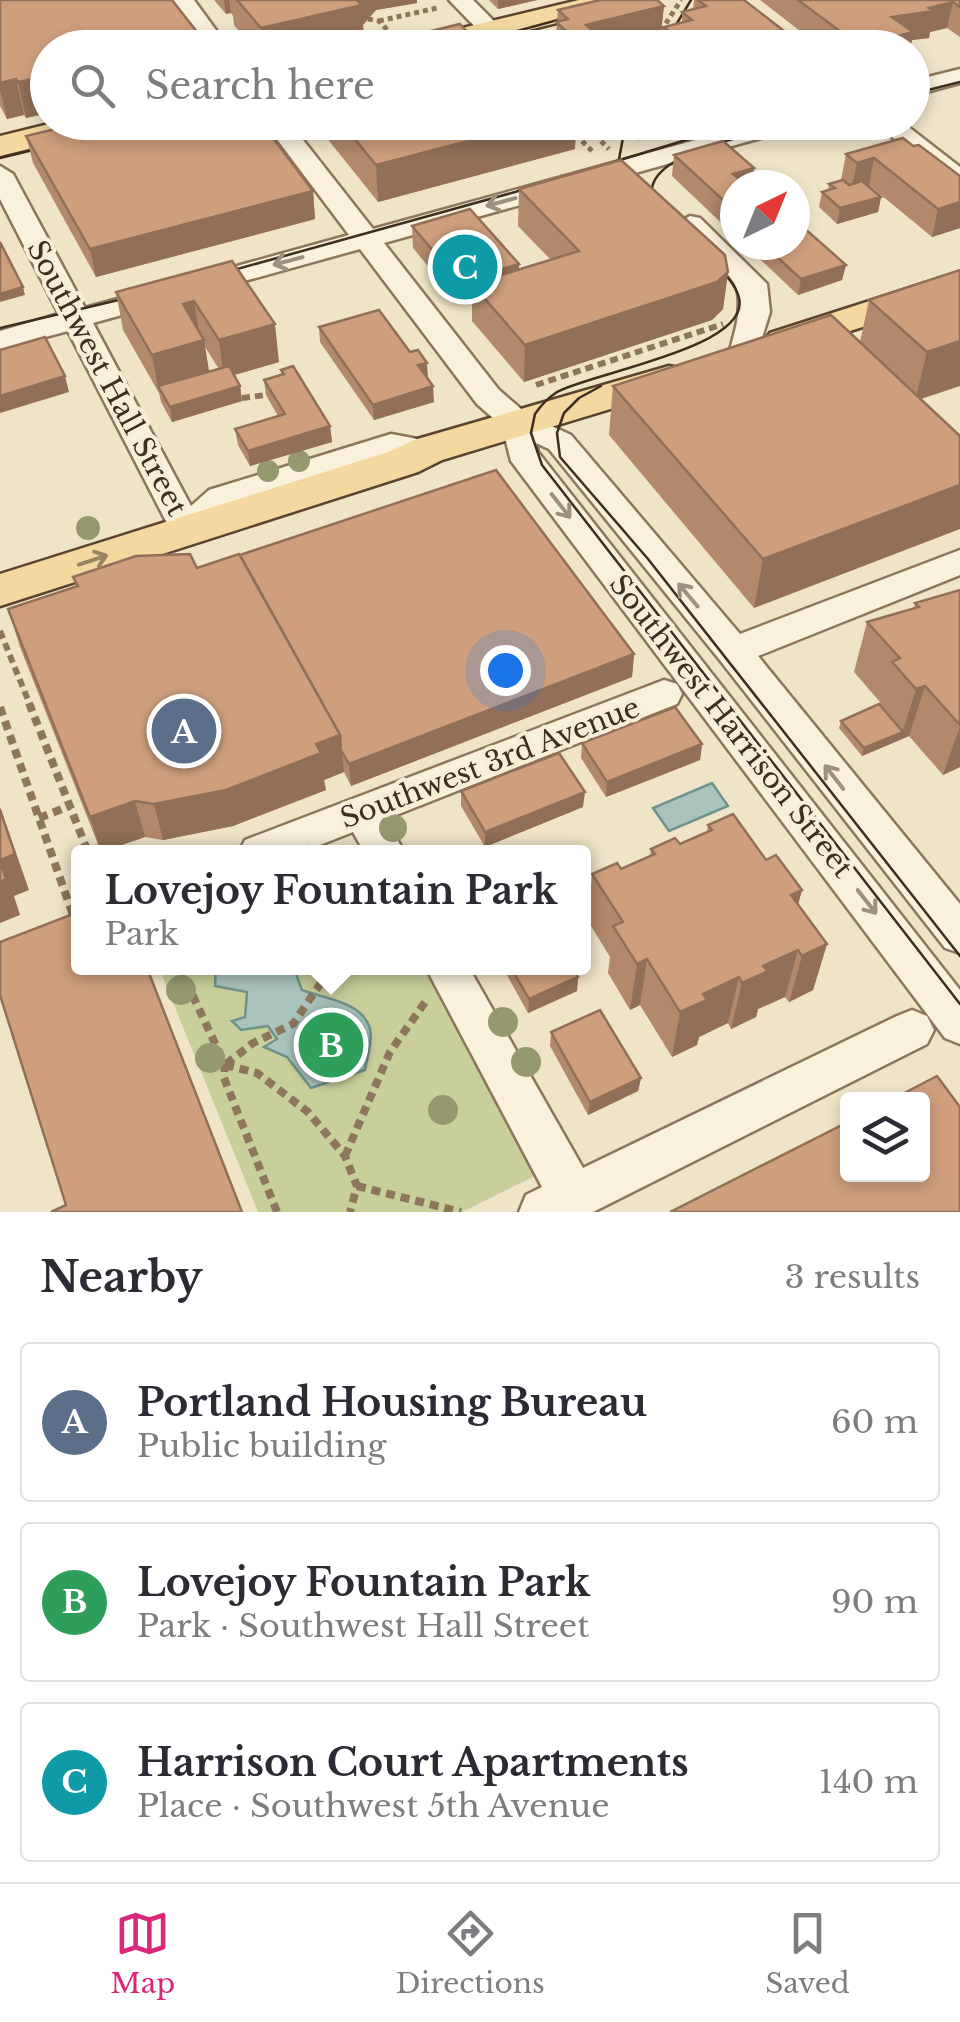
<!DOCTYPE html>
<meta charset="utf-8">
<style>
:root{--surface:#fff;--page:#f7f7f7;--text:#2b2b33;--muted:#7c7c81;--line:#e1e1e2;--accent:#db2777}
body{margin:0;font-family:"Libre Baskerville",serif;background:var(--page);color:var(--text)}
.controls{position:absolute;right:30px;bottom:30px;display:grid;overflow:hidden;border-radius:10px;box-shadow:0 5px 15px #0003}
.controls button{width:90px;height:90px;display:grid;place-items:center;padding:0;border:0;border-bottom:2px solid var(--line);background:var(--surface);color:var(--text);font:50px sans-serif}
.compass{position:absolute;left:720px;top:170px;width:90px;height:90px;border-radius:50%;background:var(--surface);box-shadow:0 5px 15px #0003;rotate:43deg}
.you{position:absolute;left:505px;top:670px;width:35px;height:35px;margin:-25px;border:8px solid #fff;border-radius:50%;background:#1a73e8;box-shadow:0 0 0 15px #1a73e833}
.badge{display:grid;place-items:center;width:65px;height:65px;border-radius:50%;background:var(--accent);color:#fff;font-size:32px;font-weight:700}
.pin{position:absolute;translate:-50% -50%;border:5px solid #fff;box-shadow:0 2px 10px #0006}
.popup{position:absolute;left:71px;top:845px;width:520px;height:130px;box-sizing:border-box;display:grid;place-content:center;border-radius:10px;background:var(--surface);filter:drop-shadow(0 2px 8px #0005);font-size:32px;white-space:nowrap;color:var(--muted)}
.popup b{font-size:38px;color:var(--text)}
.popup::after{content:'';position:absolute;left:50%;top:100%;margin-left:-20px;border:20px solid transparent;border-top-color:var(--surface)}
.list{margin:0;padding:0;list-style:none}
h2{display:flex;justify-content:space-between;align-items:center;height:130px;margin:0;padding:0 40px;font-size:42px}
h2 small{font-size:32px;font-weight:400;color:var(--muted)}
.list li{display:grid;grid-template-columns:65px 1fr auto;gap:30px;align-items:center;box-sizing:border-box;height:160px;margin:0 20px 20px;padding:0 20px;border:2px solid var(--line);border-radius:10px}
.list b{display:block;font-size:38px;white-space:nowrap}
.list p{margin:0;font-size:32px;white-space:nowrap;color:var(--muted)}
.list em{font-size:32px;font-style:normal;color:var(--muted)}
.icon{flex:none;width:55px;height:55px;fill:none;stroke:currentColor;stroke-width:2;stroke-linecap:round;stroke-linejoin:round}
.map{position:relative;flex:none;width:960px;height:1212px;overflow:hidden}
.search{position:absolute;background:var(--surface);box-shadow:0 5px 15px #0003;left:30px;right:30px;top:30px;height:110px;display:flex;align-items:center;gap:25px;box-sizing:border-box;padding:0 35px;border-radius:55px;color:var(--muted);font-size:38px}
.sheet{height:670px;background:var(--surface)}
nav{display:flex;justify-content:space-around;align-items:center;box-sizing:border-box;height:140px;border-top:2px solid var(--line);background:var(--surface);font-size:28px;color:var(--muted)}
nav a{display:grid;justify-items:center;gap:5px}
nav .on{color:var(--accent)}
.map>svg:first-child{display:block}
.green{fill:#c9cf9b}
.water{fill:#a9c4bc;stroke:#6f938a;stroke-width:2.5}
.lines{fill:none;stroke-linecap:round;stroke-linejoin:round}
.minor-casing{stroke:#8d765c;stroke-width:5}
.major-casing{stroke:#5b4430;stroke-width:5}
.path-far2{stroke:#8d765c;stroke-width:5;stroke-dasharray:5 4;stroke-linecap:butt}
.path-far1{stroke:#8d765c;stroke-width:6;stroke-dasharray:8 5;stroke-linecap:butt}
.path{stroke:#8d765c;stroke-width:8;stroke-dasharray:9 6;stroke-linecap:butt}
.minor{fill:#faf1dc;fill-rule:evenodd}
.major{fill:#f3d9a0;fill-rule:evenodd}
.tram{stroke:#3d2e20;stroke-width:2.5}
.tree{fill:#96986f}
.wall{fill:#b2896c;fill-rule:evenodd}
.shaded-wall{fill:#916f58}
.building{fill:#cf9f7d;stroke:#916f58;stroke-width:2.5}
.oneway{stroke:#9c907e}
.oneway2{stroke:#988460}
.labels{text-anchor:middle;dominant-baseline:central;stroke-width:8;stroke-linejoin:round;paint-order:stroke}
.street-label{font-size:28px;fill:#3d2e20;stroke:#f7eed8}
</style>
<div class="map">
<svg width="960" height="1212" viewBox="0 0 960 1212">
<rect width="100%" height="100%" fill="#f0e4c8"/>
<polygon class="green" points="159,968 431,968 541,1173 462,1212 258,1212"/>
<g class="water">
<polygon points="712,783 728,806 669,831 653,808"/>
<path d="M216,968h73l-3,4 9,-1 7,19c19,8 61,11 68,39 3,11 -3,29 -5,41l-54,18 -24,-31 -23,-10 13,-8 -9,-13 -27,4 -9,-9 13,-4 2,-25 -32,-6z"/>
</g>
<g class="lines">
<defs>
<g id="minor">
<polygon points="171,0 194,0 229,48 206,48"/>
<polygon points="449,0 473,0 503,30 499,35 483,35"/>
<polygon points="960,69 960,83 912,96 912,81"/>
<path d="M264,122h25l84,107 388,-107h42l-3,5 -416,116 115,147 29,25 43,20 169,199 220,-84v25l-202,81 202,248v49l-15,-5 -226,-289 -170,-210 -13,-6 2,9 422,538v54l-15,-6 -434,-577 -9,-35 -25,-22 -117,-155 -267,74 98,183 18,-16 182,-56 48,9 5,7 -5,7c-16,5 -29,-2 -45,-2 -13,0 -151,44 -162,52 -21,13 -29,38 -57,30l-5,-8 -102,-198 -68,18v-18l59,-17 -59,-115v-33l13,8 72,134 264,-73z"/>
<polygon points="874,122 902,122 960,167 960,188 951,186"/>
<path d="M690,216l10,2 67,66 3,28 -15,48h-22l-4,-7c28,-92 -7,-67 -53,-129z"/>
<polygon points="664,680 677,684 682,694 677,704 386,819 404,852 364,852 353,832 302,852 239,852 245,840"/>
<polygon points="426,968 469,968 583,1168 897,1016 912,1010 927,1016 934,1030 927,1044 593,1212 519,1212 526,1195 542,1187"/>
</g>
<g id="major">
<polygon points="579,0 630,0 626,6 455,48 400,48 404,42"/>
<polygon points="57,122 115,122 110,129 0,156 0,136"/>
<polygon points="960,272 960,295 783,353 770,349 764,341 770,333"/>
<polygon points="669,366 683,369 688,378 683,387 442,460 418,472 0,606 0,574 388,452 414,440"/>
</g>
</defs>
<use href="#minor" class="minor-casing"/>
<use href="#major" class="major-casing"/>
<g class="path-far2">
<polyline points="368,19 379,21 391,34"/>
<polyline points="379,21 437,8"/>
<polyline points="661,31 681,0"/>
<polyline points="651,48 657,37"/>
<polyline points="563,122 594,153"/>
<polyline points="582,122 609,149"/>
<polyline points="637,122 635,134 640,139"/>
</g>
<g class="path-far1">
<polyline points="536,385 723,324"/>
<polyline points="242,398 266,395"/>
<polyline points="0,631 30,705"/>
</g>
<g class="path">
<polyline points="29,703 88,852"/>
<polyline points="0,707 74,918"/>
<polyline points="39,818 70,806"/>
<polyline points="180,968 225,1065 224,1078 277,1212"/>
<polyline points="226,1064 253,1043 293,1024 331,968"/>
<polyline points="225,1065 257,1073 308,1112 345,1156 357,1186 350,1212"/>
<polyline points="345,1156 390,1052 428,998"/>
<polyline points="357,1186 461,1212"/>
</g>
<use href="#minor" class="minor"/>
<use href="#major" class="major"/>
<g class="tram">
<polyline points="455,48 631,0"/>
<polyline points="662,48 691,0"/>
<polyline points="912,94 960,82"/>
<polyline points="626,122 619,159 630,184"/>
<polyline points="0,158 58,144"/>
<path d="M662,213c-6,-9 -13,-19 -9,-29 13,-37 117,-53 152,-62"/>
<path d="M706,256c12,12 29,25 33,42 12,50 -149,75 -182,94 -9,6 -16,13 -22,22l-4,19 11,32 418,539"/>
<polyline points="212,276 515,192 745,122"/>
<polyline points="0,328 144,294"/>
<polyline points="601,386 579,398 564,413 557,433 560,457 648,559 960,956"/>
</g>
</g>
<g class="tree">
<circle cx="299" cy="461" r="11"/>
<circle cx="268" cy="471" r="11"/>
<circle cx="88" cy="528" r="12"/>
<circle cx="393" cy="828" r="14"/>
<circle cx="181" cy="990" r="15"/>
<circle cx="503" cy="1022" r="15"/>
<circle cx="210" cy="1058" r="15"/>
<circle cx="526" cy="1062" r="15"/>
<circle cx="443" cy="1110" r="15"/>
</g>
<g class="wall">
<polygon points="0,0 48,48 48,113 26,118 24,115 7,119 0,106"/>
<polygon points="214,0 417,0 417,3 376,10 363,25 364,39 329,48 252,48 234,25 233,16 231,13 226,14"/>
<polygon points="489,0 537,0 498,9"/>
<polygon points="600,0 659,0 664,6 661,32 598,48 555,48 558,10"/>
<polygon points="694,0 744,0 806,48 662,48 664,27 682,22 682,12 693,10"/>
<polygon points="760,0 960,0 960,37 947,28 930,32 929,38 912,40 910,48 822,48"/>
<polygon points="314,122 576,122 575,149 378,202"/>
<polygon points="26,136 313,191 315,219 96,277 33,163"/>
<polygon points="913,146 960,176 960,228 932,237 869,185 881,197 878,212 837,224 819,207 822,192 828,190 829,184 841,180 846,154"/>
<polygon points="674,155 754,168 751,185 735,185 735,236 672,176"/>
<polygon points="519,189 728,272 723,309 712,320 524,382 472,321 472,300 459,304 413,248 412,226 519,264 519,269 551,260 518,226"/>
<polygon points="745,245 795,245 846,265 842,280 798,295"/>
<path d="M232,261l47,101 -45,13 6,11 2,15 -70,21 -11,-20 -2,-9 -36,-63 -7,-38zM205,347l14,22 -10,3z"/>
<polygon points="960,270 921,399 754,608 609,435 613,386 860,342 869,300"/>
<polygon points="319,327 427,378 434,402 374,420 320,342"/>
<polygon points="281,370 330,426 332,442 250,466 238,445 235,429 278,416 266,395 264,380 281,375"/>
<polygon points="197,568 634,654 632,677 351,786 344,772 324,780 326,790 233,826 163,840 145,837 101,852 20,647 8,609 76,587 73,577"/>
<polygon points="960,590 960,767 943,775 909,736 862,756 839,728 841,721 879,704 880,702 854,672 867,622 914,609 915,603"/>
<polygon points="582,743 702,744 700,760 606,797 581,758"/>
<polygon points="461,791 583,807 485,847 461,806"/>
<polygon points="708,825 766,860 802,890 798,904 827,944 813,990 789,1002 785,997 758,1009 756,1017 731,1029 728,1023 699,1037 697,1045 672,1057 640,1005 630,1010 608,973 610,957 588,921 592,874 621,869 650,857 651,849 680,844 707,833"/>
<polygon points="503,968 573,968 578,977 577,991 528,1013"/>
<polygon points="551,1032 641,1078 638,1091 588,1115 550,1046"/>
</g>
<g class="shaded-wall">
<polygon points="224,0 229,0 231,13 226,14"/>
<polygon points="355,0 417,0 417,3 376,10 363,25 364,39 329,48 263,48 261,28"/>
<polygon points="498,0 537,0 498,9"/>
<polygon points="655,0 659,0 658,7 664,6 661,32 598,48 573,48 574,38 586,25"/>
<polygon points="953,2 947,28 930,32 929,38 912,40 910,48 860,48 892,17"/>
<polygon points="201,37 203,48 172,48 185,41"/>
<polygon points="703,40 703,48 685,48 686,45"/>
<polygon points="48,76 48,113 26,118 18,82"/>
<polygon points="16,79 24,115 7,119 0,90 0,83"/>
<polygon points="541,122 576,122 575,149 378,202 376,165"/>
<polygon points="874,158 869,185 851,191 857,163"/>
<polygon points="754,168 751,185 735,185 733,174"/>
<polygon points="313,191 315,219 96,277 90,249"/>
<polygon points="881,197 878,212 837,224 840,208"/>
<polygon points="960,202 960,228 932,237 938,209"/>
<polygon points="519,264 519,286 472,284 472,300 459,304 459,281"/>
<polygon points="846,265 842,280 798,295 801,279"/>
<polygon points="728,272 723,309 712,320 524,382 525,345"/>
<polygon points="23,287 25,295 0,302 0,294"/>
<polygon points="194,301 200,338 183,304"/>
<polygon points="275,324 279,362 224,378 219,340"/>
<polygon points="204,340 210,378 158,386 159,393 152,355"/>
<polygon points="960,341 960,386 915,401 927,352"/>
<polygon points="427,363 428,378 418,365"/>
<polygon points="65,376 69,392 0,413 0,396"/>
<polygon points="240,386 242,401 172,422 170,407"/>
<polygon points="433,386 434,402 374,420 373,405"/>
<polygon points="330,426 332,442 250,466 248,451"/>
<polygon points="960,485 960,529 754,608 763,559"/>
<polygon points="634,654 632,677 351,786 349,764"/>
<polygon points="925,686 909,736 900,740 916,689"/>
<polygon points="960,726 960,767 943,775"/>
<polygon points="903,732 900,740 862,756 864,748"/>
<polygon points="340,735 344,772 324,780 326,790 233,826 163,840 154,804"/>
<polygon points="702,744 700,760 606,797 607,782"/>
<polygon points="585,792 583,807 485,847 485,832"/>
<polygon points="135,801 145,837 101,852 90,817"/>
<polygon points="0,807 29,890 14,896 20,915 0,923"/>
<polygon points="802,890 789,937 791,895"/>
<polygon points="827,944 813,990 789,1002 802,956"/>
<polygon points="798,950 785,997 758,1009 756,1017 731,1029 742,983 763,966"/>
<polygon points="647,959 640,1005 630,1010 637,964"/>
<polygon points="578,977 577,991 528,1013 529,999"/>
<polygon points="739,977 728,1023 699,1037 697,1045 672,1057 680,1012 703,994"/>
<polygon points="641,1078 638,1091 588,1115 590,1102"/>
</g>
<g class="building">
<polygon points="0,0 172,0 201,37 185,41 187,44 172,48 48,48 48,76 18,82 16,79 0,83"/>
<polygon points="237,0 357,0 362,5 261,28"/>
<polygon points="600,0 657,0 664,6 586,25 595,33 574,38 556,22 568,19 558,10"/>
<polygon points="698,0 744,0 806,48 712,48 703,40 686,45 664,27 692,20 682,12 706,6"/>
<polygon points="798,0 960,0 960,7 953,2 929,8 934,11 892,17 913,32 860,46"/>
<polygon points="460,24 476,41 486,38 496,48 362,48"/>
<polygon points="84,122 261,122 313,191 90,249 26,136"/>
<polygon points="341,122 541,122 376,165"/>
<polygon points="903,138 913,146 919,145 960,176 960,202 938,209 874,158 857,163 846,154"/>
<polygon points="723,141 754,168 733,174 747,185 735,185 735,211 674,155"/>
<polygon points="621,160 725,255 728,272 717,282 525,345 472,284 579,251 519,189"/>
<polygon points="843,180 849,185 862,181 881,197 840,208 822,192 835,188 829,184"/>
<polygon points="470,209 519,264 459,281 412,226"/>
<polygon points="795,220 846,265 801,279 764,245 795,245"/>
<polygon points="0,242 23,287 0,294"/>
<polygon points="232,261 275,324 219,340 194,301 183,304 204,340 152,355 116,292"/>
<polygon points="960,270 960,341 927,352 869,300"/>
<polygon points="379,310 410,352 418,350 427,363 418,365 433,386 373,405 319,327"/>
<polygon points="831,315 960,436 960,485 763,559 613,386"/>
<polygon points="45,337 65,376 0,396 0,350"/>
<polygon points="229,366 240,386 170,407 158,386"/>
<polygon points="293,366 330,426 248,451 235,429 285,414 264,380 284,374 281,370"/>
<polygon points="496,470 634,654 349,764 341,750 340,735 240,555"/>
<polygon points="190,554 197,568 239,554 340,735 316,744 321,753 226,790 154,804 135,801 90,817 8,609 78,586 73,577 136,556"/>
<polygon points="960,590 960,725 925,686 916,689 892,662 900,658 867,622 919,607 915,603"/>
<polygon points="879,704 903,732 864,748 841,721"/>
<polygon points="675,707 702,744 607,782 582,743"/>
<polygon points="559,753 585,792 485,832 461,791"/>
<polygon points="0,810 15,854 0,860"/>
<polygon points="733,814 766,860 776,855 802,890 791,895 827,944 802,956 798,950 763,966 768,971 742,983 739,977 703,994 707,1000 680,1012 647,959 637,964 613,926 623,922 592,874 617,863 621,869 655,854 651,849 675,838 680,844 712,830 708,825"/>
<polygon points="308,846 311,852 292,852"/>
<polygon points="0,861 6,879 0,882"/>
<polygon points="78,912 78,968 147,968 242,1212 51,1212 66,1205 0,995 0,942"/>
<polygon points="511,968 573,968 578,977 529,999"/>
<polygon points="600,1010 641,1078 590,1102 551,1032"/>
<polygon points="937,1076 960,1107 960,1212 670,1212 848,1122 848,1174 922,1174 922,1100 891,1100"/>
</g>
<defs><path id="oneway-shaft" d="M-6 0H5M1.5-3L5.5 0L1.5 3" fill="none" stroke-width="1.6" stroke-linecap="round" stroke-linejoin="round" transform="scale(2.5)"/></defs>
<g class="oneway">
<use href="#oneway-shaft" transform="translate(501 202) rotate(165)"/>
<use href="#oneway-shaft" transform="translate(288 261) rotate(165)"/>
<use href="#oneway-shaft" transform="translate(561 506) rotate(52)"/>
<use href="#oneway-shaft" transform="translate(688 595) rotate(-130)"/>
<use href="#oneway-shaft" transform="translate(834 777) rotate(-128)"/>
<use href="#oneway-shaft" transform="translate(867 902) rotate(52)"/>
</g>
<use class="oneway2" href="#oneway-shaft" transform="translate(93 560) rotate(-18)"/>
<g class="labels">
<g class="street-label">
<text transform="translate(107 378) rotate(62)">Southwest Hall Street</text>
<text transform="translate(731 726) rotate(52)">Southwest Harrison Street</text>
<text transform="translate(490 763) rotate(-21)">Southwest 3rd Avenue</text>
</g>
</g>
</svg>
<div class="controls">
<button><svg class="icon" aria-label="layers" viewBox="0 0 24 24"><path d="M12 4l9 5-9 5-9-5zM3 14l9 5 9-5"/></svg></button>
</div>
<svg class="compass" viewBox="-18 -18 36 36"><path d="M0-13l5 13h-10z" fill="#e53935"/><path d="M0 13l5-13h-10z" fill="#7c7c81"/></svg>
<div class="you"></div>
<div class="pin badge" style="left:184px;top:731px;background:#5c6f8a">A</div>
<div class="pin badge" style="left:331px;top:1045px;background:#2e9e5b">B</div>
<div class="popup"><b>Lovejoy Fountain Park</b>Park</div>
<div class="pin badge" style="left:465px;top:267px;background:#0f9aa8">C</div>
<div class="search"><svg class="icon" aria-label="search" viewBox="0 0 24 24"><circle cx="10" cy="10" r="6"/><path d="M15 15l6 6"/></svg>Search here</div>
</div>
<section class="sheet">
<h2>Nearby<small>3 results</small></h2>
<ul class="list">
<li><span class="badge" style="background:#5c6f8a">A</span><div><b>Portland Housing Bureau</b><p>Public building</p></div><em>60 m</em></li>
<li><span class="badge" style="background:#2e9e5b">B</span><div><b>Lovejoy Fountain Park</b><p>Park · Southwest Hall Street</p></div><em>90 m</em></li>
<li><span class="badge" style="background:#0f9aa8">C</span><div><b>Harrison Court Apartments</b><p>Place · Southwest 5th Avenue</p></div><em>140 m</em></li>
</ul>
</section>
<nav>
<a class="on"><svg class="icon" aria-label="map" viewBox="0 0 24 24"><path d="M3 6l6-2 6 2 6-2v14l-6 2-6-2-6 2zM9 4v14M15 6v14"/></svg>Map</a>
<a><svg class="icon" aria-label="directions" viewBox="0 0 24 24"><path d="M12 3l9 9-9 9-9-9zM9 14v-3h6M13 9l2 2-2 2"/></svg>Directions</a>
<a><svg class="icon" aria-label="saved" viewBox="0 0 24 24"><path d="M7 4h10v16l-5-4-5 4z"/></svg>Saved</a>
</nav>
